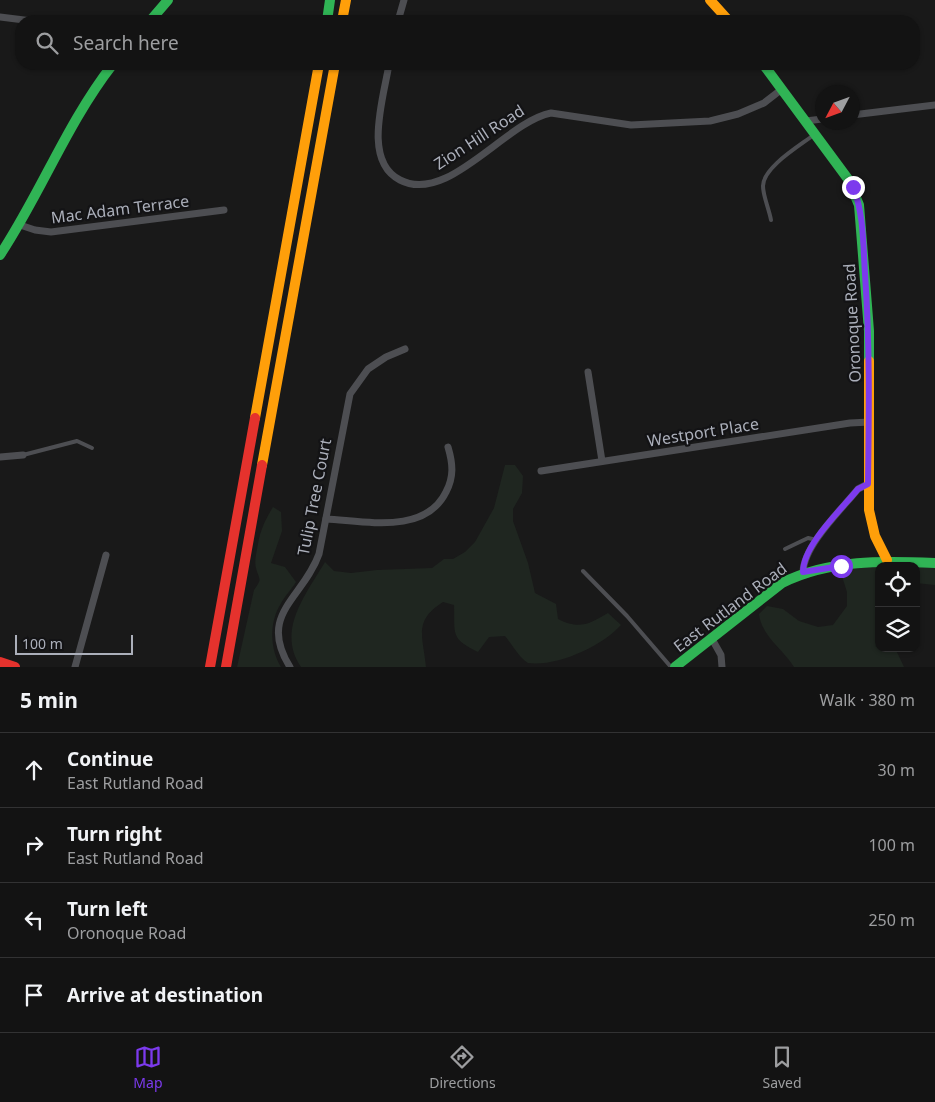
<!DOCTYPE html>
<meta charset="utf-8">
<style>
:root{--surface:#131313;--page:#1c1c1c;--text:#f1f3f6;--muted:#9d9ea0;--line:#323233;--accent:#7c3aed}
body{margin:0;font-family:"Noto Sans",sans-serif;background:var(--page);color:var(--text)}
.controls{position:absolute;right:15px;bottom:15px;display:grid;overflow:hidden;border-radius:10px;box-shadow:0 1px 4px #0004}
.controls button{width:45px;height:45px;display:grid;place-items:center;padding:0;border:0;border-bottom:1px solid var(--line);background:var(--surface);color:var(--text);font:25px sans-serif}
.compass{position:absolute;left:815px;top:85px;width:45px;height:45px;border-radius:50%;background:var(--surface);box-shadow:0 1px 4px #0004;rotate:229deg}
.scale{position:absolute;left:15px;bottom:12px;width:118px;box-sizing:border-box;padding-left:5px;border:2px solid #abafba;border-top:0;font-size:14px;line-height:18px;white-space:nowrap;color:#abafba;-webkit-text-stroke:4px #131315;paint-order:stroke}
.stop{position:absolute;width:15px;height:15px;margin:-11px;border:4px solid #7c3aed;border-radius:50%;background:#fff}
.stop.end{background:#7c3aed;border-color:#fff;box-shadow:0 1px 5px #0008}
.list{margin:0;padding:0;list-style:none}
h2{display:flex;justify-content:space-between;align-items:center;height:65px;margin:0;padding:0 20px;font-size:21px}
h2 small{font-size:16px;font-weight:400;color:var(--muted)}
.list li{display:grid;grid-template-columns:32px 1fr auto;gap:15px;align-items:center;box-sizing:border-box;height:75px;padding:0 20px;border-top:1px solid var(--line)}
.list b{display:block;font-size:19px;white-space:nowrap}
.list p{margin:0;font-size:16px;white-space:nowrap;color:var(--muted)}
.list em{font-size:16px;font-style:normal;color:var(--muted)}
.icon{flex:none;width:28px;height:28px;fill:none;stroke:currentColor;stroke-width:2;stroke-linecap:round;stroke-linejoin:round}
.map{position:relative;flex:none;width:935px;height:667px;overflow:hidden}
.search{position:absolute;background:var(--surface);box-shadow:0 1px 4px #0004;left:15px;right:15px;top:15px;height:55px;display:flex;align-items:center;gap:12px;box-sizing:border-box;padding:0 18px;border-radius:20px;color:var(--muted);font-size:19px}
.sheet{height:365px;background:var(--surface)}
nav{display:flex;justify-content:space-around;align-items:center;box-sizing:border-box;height:70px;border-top:1px solid var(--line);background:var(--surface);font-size:14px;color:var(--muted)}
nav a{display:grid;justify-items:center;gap:2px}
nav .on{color:var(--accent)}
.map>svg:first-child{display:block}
.green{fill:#1f2620}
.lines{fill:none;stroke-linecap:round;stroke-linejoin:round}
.lane{stroke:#4d4e52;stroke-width:4}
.street{stroke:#4d4e52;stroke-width:7}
.fast{stroke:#30b455;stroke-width:10}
.slow{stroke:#ff9f0a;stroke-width:10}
.jam{stroke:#e5322d;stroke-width:10}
.route{stroke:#7c3aed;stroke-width:6}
.labels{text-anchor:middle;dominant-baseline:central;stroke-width:4.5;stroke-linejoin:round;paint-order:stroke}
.street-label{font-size:16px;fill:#abafba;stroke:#131315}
</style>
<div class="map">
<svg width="935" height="667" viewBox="0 0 935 667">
<rect width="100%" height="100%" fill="#191919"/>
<g class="green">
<path d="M505,465h10l8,11 -1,17 -9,16v12l15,42 7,30 21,11 2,15c22,11 31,5 50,-6l13,12c-19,21 -64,42 -93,38 -9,-5 -17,-20 -23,-27l-16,1 -11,15c-28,-14 -23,-17 -24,-47l-11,-3c-30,19 -20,34 -17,65h-125c-25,-36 5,-73 24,-105l9,9 17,2 26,-3 55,-2 12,-9h9l12,-7 10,-10 19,-34z"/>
<path d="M273,507l8,5 1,19 -11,32 14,4 11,15c-5,8 -12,15 -16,23 -11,18 -10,45 1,62h-44l17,-77c9,-12 5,-10 2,-22 -2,-6 1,-18 2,-24 2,-13 8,-26 15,-37z"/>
<path d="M896,562l39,3v20l-19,-2v-17h-37v82h16l9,19h-110c-12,-19 -32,-30 -35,-53l8,-8 16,3 16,12 19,6 15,-2 14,-19v-14l-7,-22 32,-7z"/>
</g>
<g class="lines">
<g class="lane">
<path d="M771,220c-2,-11 -8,-24 -8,-34 0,-19 38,-41 52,-52"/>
<polyline points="23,455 77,441 92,448"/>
<polyline points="785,549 808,538 817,540"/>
<polyline points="583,571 627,616 671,667"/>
</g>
<g class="street">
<polyline points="0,17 32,21"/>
<polyline points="398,21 404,0"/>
<polyline points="100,64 108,69"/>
<path d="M389,64c-5,33 -27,97 11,116 48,25 105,-58 151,-67l80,12 79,-4 28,-7 26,-11 18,-14"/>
<polyline points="852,115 935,105"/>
<polyline points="806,121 822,119"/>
<polyline points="20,225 35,230 51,232 224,210"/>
<polyline points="588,372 602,461"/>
<polyline points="0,457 23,455"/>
<polyline points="541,471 850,423 870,422"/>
<path d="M326,519c39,2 99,16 120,-27 8,-15 7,-28 2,-45"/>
<path d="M803,572c1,-27 38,-62 55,-83l10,-5"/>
<polyline points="712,639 721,655 722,667"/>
<polyline points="75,667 106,555"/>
<path d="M290,667c-33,-53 13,-68 29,-113l31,-160 18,-25 18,-12 19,-8"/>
</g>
<g class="fast">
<polyline points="150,21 168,0"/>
<polyline points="327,21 330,0"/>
<polyline points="763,64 848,179 859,205 869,331 869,361"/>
<path d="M0,255c41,-62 67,-132 113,-191"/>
<path d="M675,667l107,-84c48,-24 101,-22 153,-20"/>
</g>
<g class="slow">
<polyline points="710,0 729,21"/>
<polyline points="342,21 346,0"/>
<polyline points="869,361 869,510 875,536 887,560"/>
<polyline points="255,418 319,64"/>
<polyline points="262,465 335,64"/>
</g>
<g class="jam">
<polyline points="0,662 15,667"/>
<polyline points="210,667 255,418"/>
<polyline points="226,667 262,465"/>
</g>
</g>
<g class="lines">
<path class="route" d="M841,566l-38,6c0,-27 38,-62 55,-83l10,-5c1,-71 2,-140 -3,-210 -2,-30 -1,-60 -12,-87"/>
</g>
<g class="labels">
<g class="street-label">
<text transform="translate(479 137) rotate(-33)">Zion Hill Road</text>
<text transform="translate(120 209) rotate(-7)">Mac Adam Terrace</text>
<text transform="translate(852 323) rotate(-93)">Oronoque Road</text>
<text transform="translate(703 432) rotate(-9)">Westport Place</text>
<text transform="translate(314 497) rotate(-79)">Tulip Tree Court</text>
<text transform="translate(730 607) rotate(-37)">East Rutland Road</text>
</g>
</g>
</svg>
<div class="controls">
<button><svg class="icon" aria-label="locate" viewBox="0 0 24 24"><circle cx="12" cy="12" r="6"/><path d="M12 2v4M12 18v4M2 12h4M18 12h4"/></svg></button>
<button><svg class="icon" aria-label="layers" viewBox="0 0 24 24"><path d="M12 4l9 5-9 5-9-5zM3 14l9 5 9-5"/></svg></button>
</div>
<svg class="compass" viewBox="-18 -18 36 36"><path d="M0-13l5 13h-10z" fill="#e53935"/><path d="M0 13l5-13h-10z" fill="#9d9ea0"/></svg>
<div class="scale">100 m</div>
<div class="stop" style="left:841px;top:566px"></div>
<div class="stop end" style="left:853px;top:187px"></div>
<div class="search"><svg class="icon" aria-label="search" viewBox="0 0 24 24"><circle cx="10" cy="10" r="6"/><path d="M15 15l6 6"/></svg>Search here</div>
</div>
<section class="sheet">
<h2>5 min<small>Walk · 380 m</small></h2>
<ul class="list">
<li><svg class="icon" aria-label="ahead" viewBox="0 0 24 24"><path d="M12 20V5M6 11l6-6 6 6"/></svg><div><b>Continue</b><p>East Rutland Road</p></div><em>30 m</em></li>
<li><svg class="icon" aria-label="right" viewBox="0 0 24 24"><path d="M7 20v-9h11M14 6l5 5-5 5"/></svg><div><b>Turn right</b><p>East Rutland Road</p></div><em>100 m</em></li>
<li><svg class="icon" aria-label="left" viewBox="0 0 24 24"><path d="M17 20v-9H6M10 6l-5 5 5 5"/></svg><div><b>Turn left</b><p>Oronoque Road</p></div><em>250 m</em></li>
<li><svg class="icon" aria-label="arrive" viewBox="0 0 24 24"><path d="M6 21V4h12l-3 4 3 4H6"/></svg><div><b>Arrive at destination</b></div></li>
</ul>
</section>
<nav>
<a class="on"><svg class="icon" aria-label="map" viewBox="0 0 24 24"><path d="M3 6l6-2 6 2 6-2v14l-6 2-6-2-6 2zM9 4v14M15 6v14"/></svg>Map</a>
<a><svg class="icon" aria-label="directions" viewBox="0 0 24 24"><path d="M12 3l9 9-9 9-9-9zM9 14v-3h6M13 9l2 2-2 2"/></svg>Directions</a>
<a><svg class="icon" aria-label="saved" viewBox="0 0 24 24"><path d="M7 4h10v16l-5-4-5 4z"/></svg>Saved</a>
</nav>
